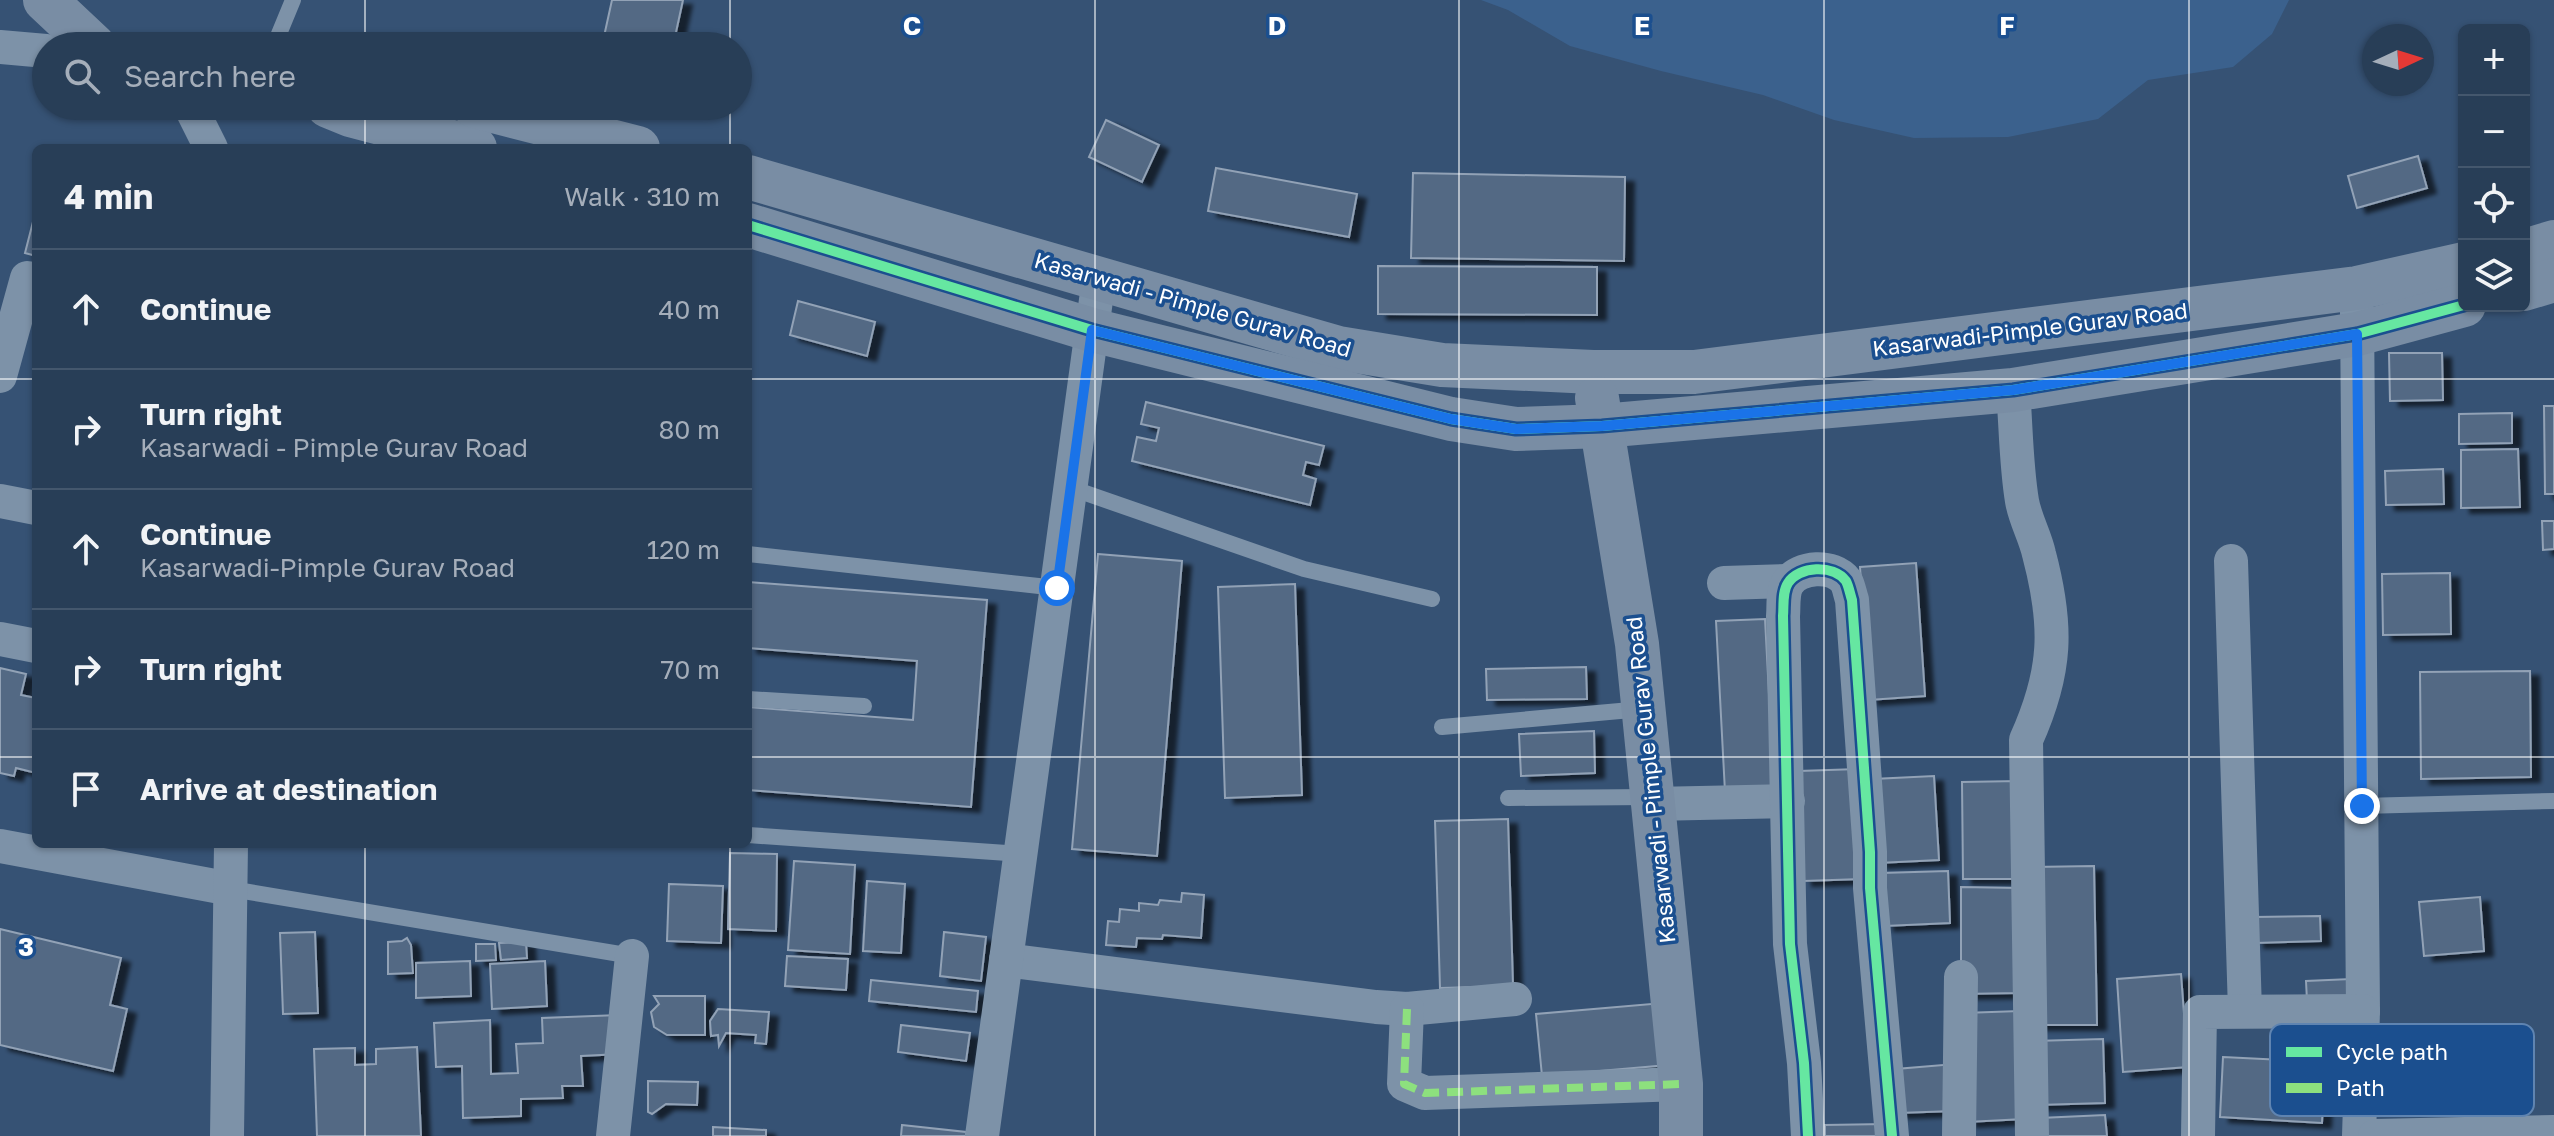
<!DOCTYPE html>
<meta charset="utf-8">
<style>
:root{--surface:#283e57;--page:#344961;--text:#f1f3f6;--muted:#a5aeba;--line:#44576d}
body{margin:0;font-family:"Golos Text",sans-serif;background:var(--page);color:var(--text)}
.controls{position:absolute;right:24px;top:24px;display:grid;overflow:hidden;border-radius:12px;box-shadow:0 2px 6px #0004}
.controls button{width:72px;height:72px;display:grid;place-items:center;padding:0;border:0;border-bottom:2px solid var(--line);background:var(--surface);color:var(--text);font:40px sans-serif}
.compass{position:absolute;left:2362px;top:24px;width:72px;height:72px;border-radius:50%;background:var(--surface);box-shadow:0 2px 6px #0004;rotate:86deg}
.stop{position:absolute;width:24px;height:24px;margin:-18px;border:6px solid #1a73e8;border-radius:50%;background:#fff}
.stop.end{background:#1a73e8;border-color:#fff;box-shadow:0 2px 8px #0008}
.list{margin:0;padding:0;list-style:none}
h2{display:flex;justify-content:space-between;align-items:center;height:104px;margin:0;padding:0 32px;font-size:34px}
h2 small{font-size:26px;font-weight:400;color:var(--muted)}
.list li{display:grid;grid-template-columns:52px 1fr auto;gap:24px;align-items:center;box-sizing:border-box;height:120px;padding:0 32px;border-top:2px solid var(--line)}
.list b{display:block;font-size:30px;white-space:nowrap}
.list p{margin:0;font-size:26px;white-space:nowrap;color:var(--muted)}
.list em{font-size:26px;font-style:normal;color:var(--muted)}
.icon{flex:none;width:44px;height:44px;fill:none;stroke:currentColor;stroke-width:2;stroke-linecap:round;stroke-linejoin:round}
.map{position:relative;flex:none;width:2554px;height:1136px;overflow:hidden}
.search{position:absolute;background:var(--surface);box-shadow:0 2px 6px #0004;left:32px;top:32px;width:720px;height:88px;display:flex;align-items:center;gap:20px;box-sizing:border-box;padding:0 28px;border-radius:44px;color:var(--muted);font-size:30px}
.panel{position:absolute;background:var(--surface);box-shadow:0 2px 6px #0004;left:32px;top:144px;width:720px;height:704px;border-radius:12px}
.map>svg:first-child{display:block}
.water{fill:#3b618d}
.building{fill:#526984;stroke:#92a2b6;stroke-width:2;filter:url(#shadow)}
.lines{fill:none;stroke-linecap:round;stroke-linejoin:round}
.lane{stroke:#7d92a8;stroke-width:16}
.street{stroke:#7d92a8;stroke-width:34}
.secondary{stroke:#798da4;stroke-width:44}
.quiet{stroke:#8de07e;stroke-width:8;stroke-dasharray:16 8;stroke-linecap:butt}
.cycleway-casing{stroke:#1b4f8f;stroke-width:15}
.cycleway{stroke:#66e7a1;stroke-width:10}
.route{stroke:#1a73e8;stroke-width:10}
.grid{fill:none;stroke:#fff;stroke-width:2;stroke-opacity:0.55}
.labels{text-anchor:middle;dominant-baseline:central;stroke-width:7;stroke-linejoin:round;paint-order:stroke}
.street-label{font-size:22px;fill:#fff;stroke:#1b4f8f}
.key{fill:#1b4f8f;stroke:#5f84b1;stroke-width:2}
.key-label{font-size:22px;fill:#fff}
.grid-label{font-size:26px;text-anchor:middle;font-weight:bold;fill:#fff;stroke:#1b4f8f;stroke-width:7;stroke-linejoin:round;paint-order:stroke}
</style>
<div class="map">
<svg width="2554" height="1136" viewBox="0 0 2554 1136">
<defs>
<filter id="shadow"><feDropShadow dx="9" dy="5" stdDeviation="2" flood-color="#0009"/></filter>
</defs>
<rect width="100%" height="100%" fill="#365274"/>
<polygon class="water" points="1481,0 2289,0 2272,34 2233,67 2148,80 2098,119 2008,137 1914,138 1834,120 1763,95 1661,71 1570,46 1508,10"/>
<g class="building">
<polygon points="612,0 683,0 673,46 623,46 603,41"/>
<polygon points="1106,120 1159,145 1142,182 1089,157"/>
<polygon points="2418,156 2427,188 2357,208 2348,176"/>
<polygon points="1216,168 1357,194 1349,237 1208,211"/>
<polygon points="1413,173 1625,177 1624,261 1411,258"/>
<polygon points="36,210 36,256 25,253"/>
<polygon points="1378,266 1597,267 1597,315 1378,314"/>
<polygon points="798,301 875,322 867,356 790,335"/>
<polygon points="2389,353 2442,353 2443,400 2390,401"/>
<polygon points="1146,402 1324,446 1319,465 1306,462 1303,475 1316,479 1310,505 1132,461 1137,437 1156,441 1159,428 1141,424"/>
<polygon points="2544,406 2554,406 2554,494 2545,494"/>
<polygon points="2512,413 2512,443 2459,444 2459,414"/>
<polygon points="2518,449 2520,507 2461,508 2461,450"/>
<polygon points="2443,469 2444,504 2386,505 2385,471"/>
<polygon points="2542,521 2554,521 2554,549 2543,550"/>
<polygon points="1098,554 1182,561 1157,856 1072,849"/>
<polygon points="1916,563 1925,696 1869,700 1860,567"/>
<polygon points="2450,573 2451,634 2383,635 2382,574"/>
<polygon points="748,582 987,600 971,807 748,790 748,707 913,720 917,661 748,648"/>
<polygon points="1295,584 1302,795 1225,798 1218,587"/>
<polygon points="1765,619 1774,789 1725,792 1716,621"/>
<polygon points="1586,667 1587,699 1487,700 1486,669"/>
<polygon points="0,668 26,674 21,695 36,698 36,773 16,768 14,776 0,773"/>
<polygon points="2530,671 2531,777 2421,779 2420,672"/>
<polygon points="1594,731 1595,773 1521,776 1519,734"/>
<polygon points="1858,769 1862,879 1803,881 1799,771"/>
<polygon points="1934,776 1939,860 1878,863 1873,779"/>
<polygon points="2019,781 2020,879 1963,879 1962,782"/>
<polygon points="1508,819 1513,986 1440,988 1435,821"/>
<polygon points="730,853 777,854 776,931 728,929"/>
<polygon points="794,861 855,865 850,954 788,950"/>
<polygon points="2094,866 2097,1025 2035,1025 2032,867"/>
<polygon points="1948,871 1950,923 1885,926 1881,873"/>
<polygon points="867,881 905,884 901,953 863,951"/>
<polygon points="669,884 723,886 721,943 667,941"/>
<polygon points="1961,887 2018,888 2018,993 1961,994"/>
<polygon points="1182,893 1204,895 1201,938 1163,935 1162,939 1137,938 1136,947 1106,945 1108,921 1119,922 1120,909 1139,911 1139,903 1158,905 1160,900 1181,902"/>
<polygon points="2480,897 2484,951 2424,956 2419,902"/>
<polygon points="2320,916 2321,941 2255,943 2254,917"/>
<polygon points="0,929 121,958 110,1005 127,1009 113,1071 0,1045"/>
<polygon points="315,932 318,1013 283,1014 280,933"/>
<polygon points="944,932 986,937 981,981 940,976"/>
<polygon points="407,938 411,945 413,973 388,974 388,942 402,941"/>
<polygon points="526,942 527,958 501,960 499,943"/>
<polygon points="476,944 495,944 496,960 476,961"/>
<polygon points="787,956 848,959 846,990 785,986"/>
<polygon points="470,961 471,996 416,998 416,963"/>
<polygon points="545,961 547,1006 492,1009 490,964"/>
<polygon points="2181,974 2188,1067 2123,1072 2117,979"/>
<polygon points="2351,979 2352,1000 2307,1001 2306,981"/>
<polygon points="871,980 978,991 976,1012 869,1001"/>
<polygon points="654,996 705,996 705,1035 667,1035 654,1027 651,1012 659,1004"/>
<polygon points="1663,1003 1668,1065 1542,1076 1536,1014"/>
<polygon points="718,1009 769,1012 766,1044 755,1043 756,1035 726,1033 719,1046 718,1035 711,1036 710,1021"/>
<polygon points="2020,1011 2024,1119 1967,1122 1963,1013"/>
<polygon points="619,1015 621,1054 581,1056 583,1086 562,1086 563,1098 521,1099 521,1116 463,1118 462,1066 436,1067 434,1023 490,1020 491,1074 518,1073 516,1044 543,1043 542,1018"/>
<polygon points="901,1025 970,1033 966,1061 898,1052"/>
<polygon points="2103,1039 2105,1103 2037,1105 2034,1041"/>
<polygon points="417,1047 421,1136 317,1136 314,1049 355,1048 355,1065 376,1064 376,1049"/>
<polygon points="2223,1057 2325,1062 2322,1123 2220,1117"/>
<polygon points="1955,1064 1954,1111 1898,1113 1896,1069"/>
<polygon points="648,1081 698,1082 697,1105 666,1104 652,1114 648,1112"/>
<polygon points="2105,1115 2107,1136 2041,1136 2040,1118"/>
<polygon points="1885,1124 1885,1136 1825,1136 1825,1125"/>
<polygon points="902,1125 966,1132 966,1136 901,1136"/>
<polygon points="713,1127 766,1130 766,1136 713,1136"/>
</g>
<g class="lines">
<g class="lane">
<polyline points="274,46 293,0"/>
<polyline points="1071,488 1304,569 1432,599"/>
<polyline points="748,554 1057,588"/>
<polyline points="748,699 864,706"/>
<polyline points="1442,727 1642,709"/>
<polyline points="1508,798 1651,797"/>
<polyline points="2362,806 2554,801"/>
<polyline points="748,835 1021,854"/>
<polyline points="231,889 632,956"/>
</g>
<g class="street">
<polyline points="0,47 46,51"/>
<polyline points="190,106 211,148"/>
<polyline points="2357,312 2363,1011 2359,1136"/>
<polyline points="0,376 27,278"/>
<path d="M2013,390c3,36 3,75 9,111 3,18 13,35 17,53 19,72 18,117 -13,186l6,396"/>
<polyline points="0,501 36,508"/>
<polyline points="2231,561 2245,1011"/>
<polyline points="1724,583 1789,581"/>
<polyline points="0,639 36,646"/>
<polyline points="1653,804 1788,801"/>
<polyline points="0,846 231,889"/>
<polyline points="1006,960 1376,1007 1407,1009 1515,999"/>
<polyline points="1407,1009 1404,1084 1425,1093 1681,1084"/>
<polyline points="227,1136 231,844"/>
<polyline points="613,1136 632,956"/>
<polyline points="982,1136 1099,278"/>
<path d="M1808,1136l-4,-73 -14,-119 -7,-328c1,-10 -1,-24 5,-33 11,-17 45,-19 58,-2 3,6 4,13 6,19l18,252v36l22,248"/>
<polyline points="1959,1136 1961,977"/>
<polyline points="2198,1136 2200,1012 2363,1011"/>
<polyline points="2375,1136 2554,1132"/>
</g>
<g class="secondary">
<polyline points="45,0 94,46"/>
<polyline points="328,106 350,115 475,148"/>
<polyline points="474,106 638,148"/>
<polyline points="748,177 1338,348 1442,365 1593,372 1694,372 2357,288 2464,264"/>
<polyline points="748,225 1092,330 1451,419 1516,429 1602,426 2013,390 2357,334 2464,305"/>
<polyline points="2524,251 2554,242"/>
<polyline points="2524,289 2554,280"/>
<polyline points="1597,398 1637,644 1681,1084 1681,1136"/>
</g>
<polyline class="quiet" points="1407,1009 1404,1084 1425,1093 1681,1084"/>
<defs>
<g id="cycleway">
<polyline points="748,225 1092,330 1451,419 1516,429 1602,426 2013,390 2357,334 2464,305"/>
<path d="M1808,1136l-4,-73 -14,-119 -7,-328c1,-10 -1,-24 5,-33 11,-17 45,-19 58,-2 3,6 4,13 6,19l18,252v36l22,248"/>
</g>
</defs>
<use href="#cycleway" class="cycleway-casing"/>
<use href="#cycleway" class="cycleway"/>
</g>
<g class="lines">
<polyline class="route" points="1057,588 1092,330 1451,419 1516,429 1602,426 2013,390 2357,334 2362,806"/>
</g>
<path class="grid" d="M365,0v46M730,0v46M1095,0v1136M1459,0v1136M1824,0v1136M2189,0v1136M365,106v42M730,106v42M0,379h36M748,379h1806M0,757h36M748,757h1806M365,844v292M730,844v292"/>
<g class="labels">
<g class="street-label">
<text transform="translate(1193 304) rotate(16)">Kasarwadi - Pimple Gurav Road</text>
<text transform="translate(2030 329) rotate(-7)">Kasarwadi-Pimple Gurav Road</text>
<text transform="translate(1650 780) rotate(-96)">Kasarwadi - Pimple Gurav Road</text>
</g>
</g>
<rect x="2270" y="1024" width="264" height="92" rx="12" class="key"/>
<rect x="2286" y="1047" width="36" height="10" fill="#66e7a1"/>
<rect x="2286" y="1083" width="36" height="10" fill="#8de07e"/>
<g class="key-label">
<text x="2336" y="1060">Cycle path</text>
<text x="2336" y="1096">Path</text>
</g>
<g class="grid-label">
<text x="912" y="35">C</text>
<text x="1277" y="35">D</text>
<text x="1642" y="35">E</text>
<text x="2007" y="35">F</text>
<text x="26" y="956">3</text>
</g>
</svg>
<div class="controls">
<button>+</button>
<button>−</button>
<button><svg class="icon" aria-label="locate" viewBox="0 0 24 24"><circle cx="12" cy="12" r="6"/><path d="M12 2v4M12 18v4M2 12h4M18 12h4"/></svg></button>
<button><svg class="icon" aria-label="layers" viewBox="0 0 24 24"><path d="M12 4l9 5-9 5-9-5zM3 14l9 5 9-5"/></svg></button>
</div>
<svg class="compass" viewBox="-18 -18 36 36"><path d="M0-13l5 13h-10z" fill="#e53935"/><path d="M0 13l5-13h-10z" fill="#a5aeba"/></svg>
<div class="stop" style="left:1057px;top:588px"></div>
<div class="stop end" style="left:2362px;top:806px"></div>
<div class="search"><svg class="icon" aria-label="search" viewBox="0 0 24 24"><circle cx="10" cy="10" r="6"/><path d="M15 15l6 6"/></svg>Search here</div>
<section class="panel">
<h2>4 min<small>Walk · 310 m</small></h2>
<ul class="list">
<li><svg class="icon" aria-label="ahead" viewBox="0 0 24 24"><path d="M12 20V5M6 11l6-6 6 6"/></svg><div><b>Continue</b></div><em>40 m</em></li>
<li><svg class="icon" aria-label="right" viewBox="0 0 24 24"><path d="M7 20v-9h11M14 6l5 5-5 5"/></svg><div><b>Turn right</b><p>Kasarwadi - Pimple Gurav Road</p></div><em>80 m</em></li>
<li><svg class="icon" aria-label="ahead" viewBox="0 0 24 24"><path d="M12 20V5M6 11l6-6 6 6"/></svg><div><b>Continue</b><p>Kasarwadi-Pimple Gurav Road</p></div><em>120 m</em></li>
<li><svg class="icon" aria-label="right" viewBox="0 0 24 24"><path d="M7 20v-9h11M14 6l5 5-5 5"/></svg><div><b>Turn right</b></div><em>70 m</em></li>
<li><svg class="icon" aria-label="arrive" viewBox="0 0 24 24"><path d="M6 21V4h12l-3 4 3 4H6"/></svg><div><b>Arrive at destination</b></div></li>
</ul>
</section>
</div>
